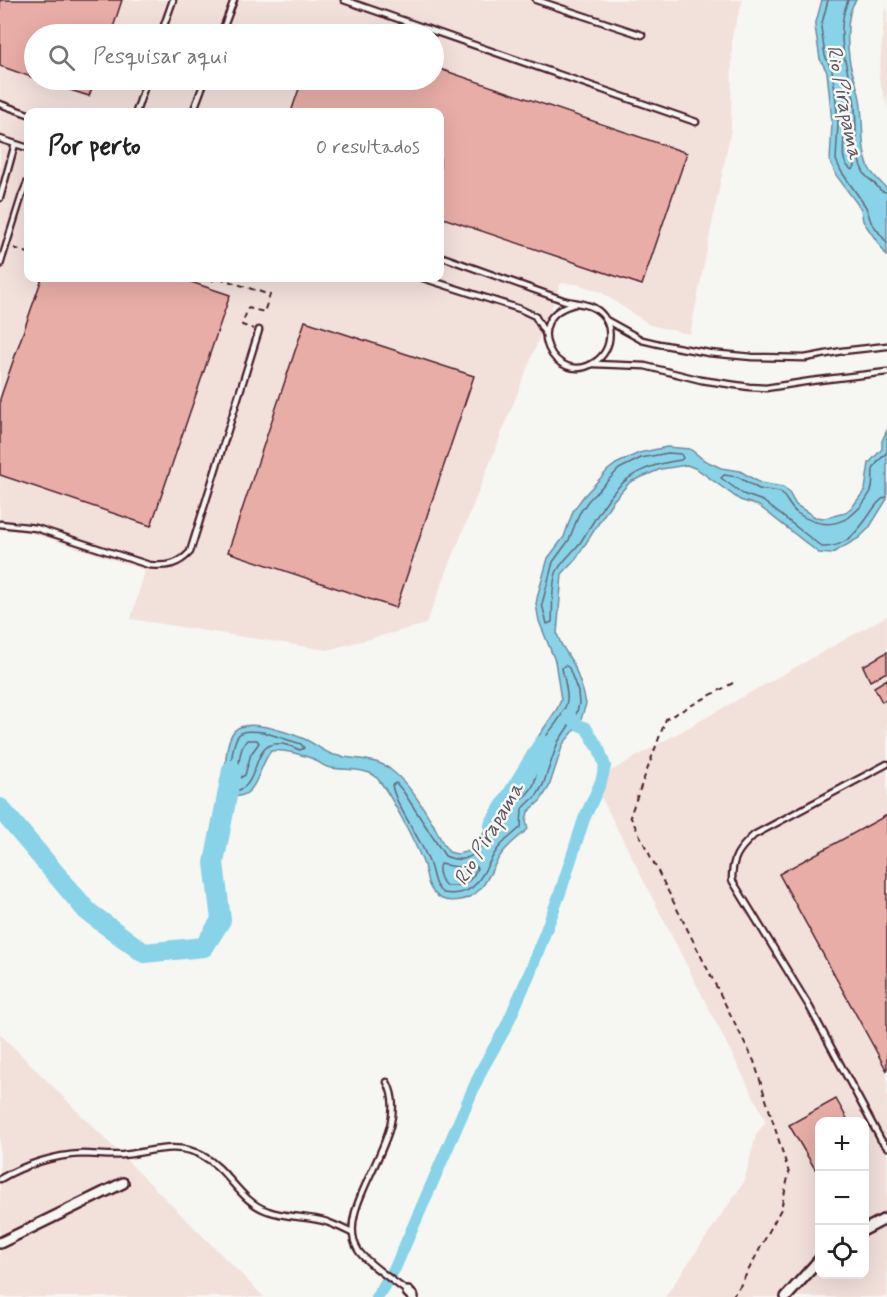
<!DOCTYPE html>
<html lang="pt">
<meta charset="utf-8">
<style>
:root{--surface:#fff;--page:#f6f6f6;--text:#222;--muted:#767676;--line:#e0e0e0}
body{margin:0;font-family:Mynerve,sans-serif;background:var(--page);color:var(--text)}
.controls{position:absolute;right:18px;bottom:18px;display:grid;overflow:hidden;border-radius:12px;box-shadow:0 6px 24px #0002}
.controls button{width:54px;height:54px;display:grid;place-items:center;padding:0;border:0;border-bottom:2px solid var(--line);background:var(--surface);color:var(--text);font:30px sans-serif}
.list{margin:0;padding:0;list-style:none}
h2{display:flex;justify-content:space-between;align-items:center;height:78px;margin:0;padding:0 24px;font-size:26px}
h2 small{font-size:20px;font-weight:400;color:var(--muted)}
.icon{flex:none;width:33px;height:33px;fill:none;stroke:currentColor;stroke-width:2;stroke-linecap:round;stroke-linejoin:round}
.map{position:relative;flex:none;width:887px;height:1297px;overflow:hidden}
.search{position:absolute;background:var(--surface);box-shadow:0 6px 24px #0002;left:24px;top:24px;width:420px;height:66px;display:flex;align-items:center;gap:15px;box-sizing:border-box;padding:0 21px;border-radius:33px;color:var(--muted);font-size:22px}
.panel{position:absolute;background:var(--surface);box-shadow:0 6px 24px #0002;left:24px;top:108px;width:420px;height:174px;border-radius:12px}
.map>svg:first-child{display:block}
.built{fill:#f2e0db;fill-rule:evenodd}
.water{fill:#88d3e8;stroke:#6f8b9c;stroke-width:1.5}
.lines{fill:none;stroke-linecap:round;stroke-linejoin:round}
.shore{stroke:#636777;stroke-width:1.5}
.canal{stroke:#88d3e8;stroke-width:12}
.river{stroke:#88d3e8;stroke-width:20}
.building{fill:#e8ada6;stroke:#4a1f2b;stroke-width:1.5}
.lane-casing{stroke:#4a1f2b;stroke-width:9}
.street-casing{stroke:#4a1f2b;stroke-width:14}
.path{stroke:#4a1f2b;stroke-width:2;stroke-dasharray:6 4.5;stroke-linecap:butt}
.lane{stroke:#f6f6f2;stroke-width:4.5}
.street{stroke:#f6f6f2;stroke-width:9}
.labels{text-anchor:middle;dominant-baseline:central;stroke-width:5;stroke-linejoin:round;paint-order:stroke}
.water-label{font-size:21px;font-style:italic;fill:#5d5564;stroke:#f6f6f2}
</style>
<div class="map">
<svg width="887" height="1297" viewBox="0 0 887 1297">
<rect width="100%" height="100%" fill="#f6f6f2"/>
<filter id="ink" filterUnits="userSpaceOnUse"><feTurbulence type="fractalNoise" baseFrequency=".0167" numOctaves="2"/><feDisplacementMap in="SourceGraphic" scale="12" xChannelSelector="R" yChannelSelector="G"/><feConvolveMatrix kernelMatrix="1 2 1 2 8 2 1 2 1" color-interpolation-filters="sRGB"/></filter>
<g filter="url(#ink)">
<g class="built">
<path d="M0,0h743l-11,35 -1,94 -41,205 -40,-9 -49,-33 -24,-8 -16,-1 -135,341 -99,26 -196,-31 14,-49 -116,-38 -29,-2zM34,34h400v46h-400zM28,112h412v166h-412z"/>
<polygon points="887,7 887,107 879,78 885,9"/>
<path d="M887,616v681h-222l79,-115 12,-47 10,-14 -173,-340zM820,1122h44v152h-44z"/>
<polygon points="0,1034 264,1297 0,1297"/>
</g>
<g class="water">
<path d="M822,0h34c-11,14 -9,46 -6,64 3,12 8,23 10,35 4,23 0,47 9,69 4,8 13,15 18,21v67l-24,-35 -2,-12 -25,-34 -6,-14 2,-38 -3,-32 -2,-19 -7,-13 -5,-33z"/>
<path d="M887,430v69l-18,29 -10,10 -28,16 -12,-1 -60,-47 -19,-6 -43,-31 -10,-4 -26,4 -31,13 -18,20 -36,57 -14,15 -5,60 4,10 13,21 9,26 3,13 -7,21 -16,19 -14,43 -8,13 -13,12 -2,9 2,8c-8,7 -17,14 -24,22 -13,14 -16,38 -35,46 -10,5 -26,6 -34,-3 -8,-7 -8,-19 -11,-29 -6,-16 -39,-85 -52,-91 -14,-7 -31,-3 -45,-7 -6,-2 -11,-7 -16,-9 -12,-4 -28,-9 -40,-7 -15,18 -12,51 -44,45 -2,-15 -5,-63 13,-69 15,-6 47,5 62,11 11,4 20,13 32,17 18,5 42,2 57,15 18,14 31,35 42,54 5,9 9,20 16,28l8,2 13,-3 25,-32 5,-11 17,-12 10,-13 3,-7 -1,-20 7,-16 21,-31 4,-9 -6,-39 -16,-40 -3,-17 2,-10 10,-36 16,-21 9,-26 10,-14 25,-27 8,-6 23,-11 28,-6 23,2 14,11 17,8 19,3 20,12 23,4 5,4 8,14 19,12 10,1 20,-5 8,-7 12,-16 4,-27 13,-14v-8z"/>
</g>
<g class="lines">
<g class="shore">
<polyline points="828,0 821,27 825,56 832,70 835,91 838,123 836,160 841,171 866,207 871,222 887,243"/>
<path d="M848,0c-14,34 -1,66 6,99 4,22 -2,58 12,77 3,3 7,6 10,9 4,5 5,7 11,7"/>
<path d="M847,136l3,2 5,29 -3,3c-11,-7 -9,-19 -8,-32z"/>
<path d="M887,452c-4,5 -12,11 -14,18 -1,8 1,16 -3,23 -18,31 -43,40 -73,20 -8,-6 -10,-15 -17,-21l-21,-3 -21,-12 -14,-2 -3,3 22,16 20,7 59,46c39,2 49,-48 65,-50"/>
<path d="M668,453l13,1 2,4 -2,2c-62,8 -71,36 -101,83 -7,9 -18,18 -23,28 -6,12 -4,37 -5,51l-5,2 -5,-20 11,-42 16,-22 10,-26 9,-13 31,-32 22,-11z"/>
<path d="M565,665l4,3 9,24 1,12 -3,11 -18,27 -15,43 -6,10 -15,14 -1,18c-8,8 -18,14 -24,23 -17,24 -18,48 -54,43 -10,-7 -9,-17 -13,-28 -8,-27 -34,-57 -38,-80l4,-2 7,8 42,65c32,15 43,-23 59,-43 9,-11 24,-15 30,-29 5,-14 -1,-24 7,-40 8,-14 24,-28 26,-44 1,-9 -3,-22 -5,-32z"/>
<path d="M263,732l38,12 3,4 -4,2c-6,-2 -13,-6 -19,-6 -32,-4 -19,46 -48,47 -4,-10 -3,-55 10,-59 6,-2 14,0 20,0z"/>
<path d="M247,740h10l2,3 -8,11 -6,21 -5,3 -2,-2c1,-13 1,-27 9,-36z"/>
<path d="M440,864l17,3 17,-3 3,4c-5,14 -15,19 -30,18 -6,-3 -10,-16 -7,-22z"/>
</g>
<polyline class="canal" points="377,1297 395,1268 482,1069 506,1027 531,970 560,893 584,819 601,782 605,766 599,749 586,728 579,725 568,715"/>
<g class="river">
<polyline points="0,808 87,911 144,953 204,947 221,920 214,863 232,770"/>
<polyline points="494,825 543,745"/>
</g>
</g>
<g class="building">
<polygon points="0,0 122,0 111,34 34,34 34,78 0,66"/>
<polygon points="434,67 687,153 642,285 440,217 440,112 291,112 302,80 434,80"/>
<polygon points="39,80 95,80 89,96"/>
<polygon points="42,278 179,278 230,295 151,526 0,475 0,399"/>
<polygon points="305,321 474,376 396,608 228,552"/>
<polygon points="887,652 887,672 870,681 863,666"/>
<polygon points="887,679 887,699 882,702 874,687"/>
<polygon points="887,815 887,1071 779,874"/>
<polygon points="836,1099 849,1122 820,1122 820,1166 815,1169 789,1125"/>
</g>
<g class="lines">
<defs>
<g id="lane">
<polyline points="344,0 696,122"/>
<polyline points="536,0 642,35"/>
<polyline points="161,34 173,0"/>
<polyline points="221,34 234,0"/>
<polyline points="0,104 28,114"/>
<polyline points="136,112 147,80"/>
<polyline points="193,112 205,80"/>
<polyline points="0,139 28,148"/>
<polyline points="0,198 15,144"/>
<path d="M440,256l123,44c10,3 22,3 31,8 21,12 20,41 1,54 -40,27 -77,-45 -20,-58"/>
<polyline points="0,265 22,195 28,181"/>
<polyline points="423,278 520,309 535,316 545,333"/>
<polyline points="606,320 642,340 659,344 709,353 752,357 805,358 842,351 887,346"/>
<polyline points="593,364 645,366 701,380 749,387 766,388 811,381 887,372"/>
<path d="M0,524l36,4 113,37c18,2 29,0 41,-13l69,-222"/>
<path d="M887,764l-133,71c-16,15 -22,23 -22,45l77,126 72,134 6,7"/>
<path d="M387,1082c28,53 -56,123 -29,168 8,13 36,31 50,42"/>
<path d="M0,1179c24,-14 54,-24 82,-25 14,0 27,2 41,1 27,-3 54,-14 80,1 26,14 37,46 65,55 19,7 40,5 59,11 8,3 17,7 25,11"/>
</g>
<g id="street">
<polyline points="864,1230 887,1218"/>
<polyline points="0,1243 123,1183"/>
<polyline points="408,1292 413,1297"/>
<polyline points="786,1297 820,1259"/>
</g>
</defs>
<use href="#lane" class="lane-casing"/>
<use href="#street" class="street-casing"/>
<g class="path">
<polyline points="14,248 28,253"/>
<polyline points="202,278 212,281 216,278"/>
<polyline points="219,278 270,295 264,312 248,308 242,325 254,329"/>
<polyline points="732,1297 740,1286 781,1209 789,1173 754,1061 630,816 666,719 733,683"/>
</g>
<use href="#lane" class="lane"/>
<use href="#street" class="street"/>
</g>
</g>
<g class="labels">
<g class="water-label">
<text transform="translate(844 102) rotate(79)">Rio Pirapama</text>
<text transform="translate(489 834) rotate(-59)">Rio Pirapama</text>
</g>
</g>
</svg>
<div class="controls">
<button>+</button>
<button>−</button>
<button><svg class="icon" aria-label="locate" viewBox="0 0 24 24"><circle cx="12" cy="12" r="6"/><path d="M12 2v4M12 18v4M2 12h4M18 12h4"/></svg></button>
</div>
<div class="search"><svg class="icon" aria-label="search" viewBox="0 0 24 24"><circle cx="10" cy="10" r="6"/><path d="M15 15l6 6"/></svg>Pesquisar aqui</div>
<section class="panel">
<h2>Por perto<small>0 resultados</small></h2>
<ul class="list">
</ul>
</section>
</div>
